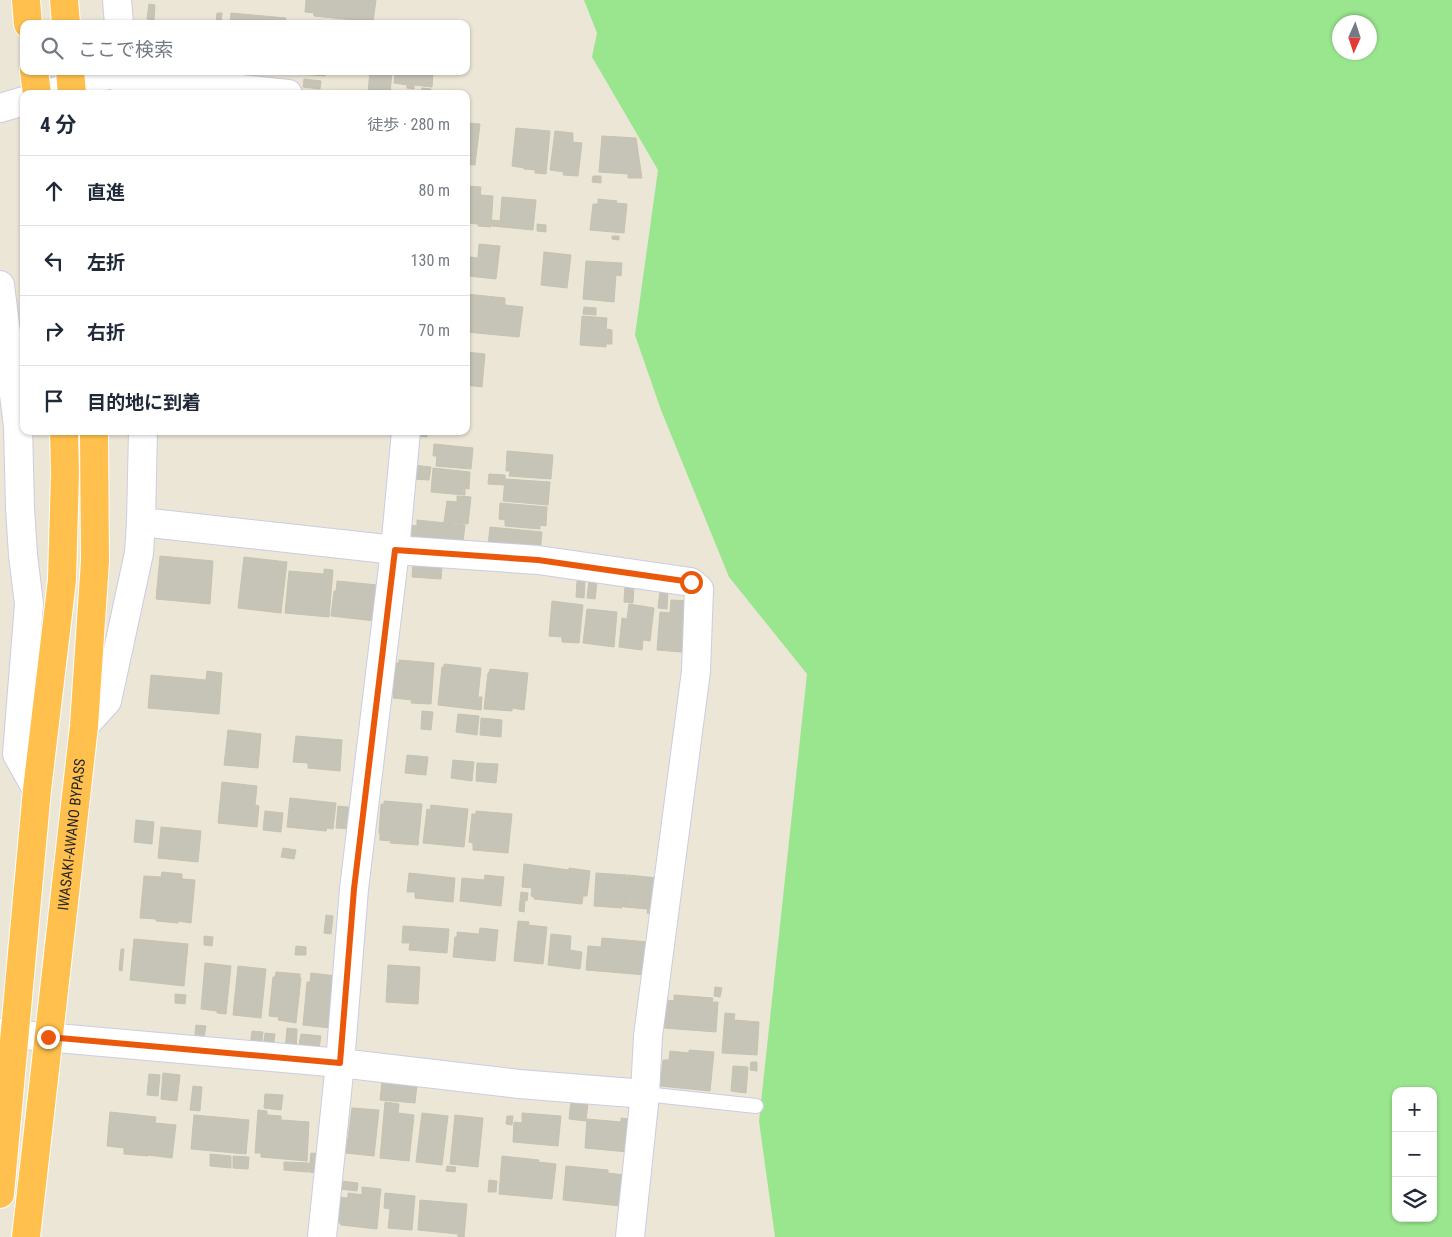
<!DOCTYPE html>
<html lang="ja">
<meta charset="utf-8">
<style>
:root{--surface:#fff;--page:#f2f2f3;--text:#1f2937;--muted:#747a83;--line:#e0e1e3}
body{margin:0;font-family:"Roboto Condensed","Noto Sans JP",sans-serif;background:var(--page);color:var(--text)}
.controls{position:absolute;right:15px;bottom:15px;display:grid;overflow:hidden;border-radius:10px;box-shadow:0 1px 4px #0004}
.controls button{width:45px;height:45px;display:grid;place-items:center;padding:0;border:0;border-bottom:1px solid var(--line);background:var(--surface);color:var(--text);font:25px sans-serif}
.compass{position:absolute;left:1332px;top:15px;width:45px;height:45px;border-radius:50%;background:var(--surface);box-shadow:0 1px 4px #0004;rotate:183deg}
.stop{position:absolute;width:15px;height:15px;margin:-11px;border:4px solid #ea580c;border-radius:50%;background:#fff}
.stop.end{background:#ea580c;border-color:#fff;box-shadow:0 1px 5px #0008}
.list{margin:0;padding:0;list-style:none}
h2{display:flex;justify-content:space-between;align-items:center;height:65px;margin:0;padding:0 20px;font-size:21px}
h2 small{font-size:16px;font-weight:400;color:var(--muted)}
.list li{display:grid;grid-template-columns:32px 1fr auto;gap:15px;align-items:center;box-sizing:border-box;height:70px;padding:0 20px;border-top:1px solid var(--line)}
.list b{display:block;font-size:19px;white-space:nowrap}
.list em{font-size:16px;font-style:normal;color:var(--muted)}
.icon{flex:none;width:28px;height:28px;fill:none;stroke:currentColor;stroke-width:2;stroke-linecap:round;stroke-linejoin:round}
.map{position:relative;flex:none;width:1452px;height:1237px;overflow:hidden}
.search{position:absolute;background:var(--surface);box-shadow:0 1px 4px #0004;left:20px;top:20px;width:450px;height:55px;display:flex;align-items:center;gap:12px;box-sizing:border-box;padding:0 18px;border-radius:10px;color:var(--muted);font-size:19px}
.panel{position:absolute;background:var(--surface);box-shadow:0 1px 4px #0004;left:20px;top:90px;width:450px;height:345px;border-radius:10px}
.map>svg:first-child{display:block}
.green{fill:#9ae68e;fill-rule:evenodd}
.building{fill:#c6c3b7;stroke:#c6c3b1}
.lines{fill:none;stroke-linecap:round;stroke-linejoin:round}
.lane-casing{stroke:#cccce2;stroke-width:16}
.street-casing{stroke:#cccce2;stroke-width:30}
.highway-casing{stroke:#fff;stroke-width:30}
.lane{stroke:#fff;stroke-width:14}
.street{stroke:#fff;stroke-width:28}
.highway{stroke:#ffc04d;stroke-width:28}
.highway-bridge-casing{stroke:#fff;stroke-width:30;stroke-linecap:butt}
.highway-bridge{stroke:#ffc04d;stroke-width:28}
.route{stroke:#ea580c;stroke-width:6}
.labels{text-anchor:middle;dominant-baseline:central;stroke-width:4;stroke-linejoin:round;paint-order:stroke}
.street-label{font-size:15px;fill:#272727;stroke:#fff}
</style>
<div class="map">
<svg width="1452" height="1237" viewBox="0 0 1452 1237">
<rect width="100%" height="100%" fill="#ebe6d6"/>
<path class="green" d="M584,0h868v1237h-677l-16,-116 48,-447 -78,-97 -68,-167 -26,-75 23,-165 -66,-113 5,-24zM1340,22h30v30h-30zM1396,1091h37v127h-37z"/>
<g class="building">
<polygon points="306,0 376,0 373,22 314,16 314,13 305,12"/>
<polygon points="149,4 155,5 154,20 147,19"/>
<polygon points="217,13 222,13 221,22 216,22"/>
<polygon points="231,13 286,18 285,24 230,24"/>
<polygon points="302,71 326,71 325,76 301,74"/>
<polygon points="370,71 392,71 390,94 368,93"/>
<polygon points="395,71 433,71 432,87 414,85 414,89 407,88 407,85 394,83"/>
<polygon points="304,79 321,81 320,89 303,87"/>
<polygon points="422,88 431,89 430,94 421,94"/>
<polygon points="466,123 480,124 475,165 466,164"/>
<polygon points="516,128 550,131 546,174 535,173 535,170 524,169 524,168 512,166"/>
<polygon points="555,131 573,133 573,142 582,143 578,176 563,175 564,172 550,170"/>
<polygon points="602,136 636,138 642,178 628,178 628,174 599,172"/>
<polygon points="593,176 601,176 601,183 592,182"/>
<polygon points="466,186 481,187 478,224 466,223"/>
<polygon points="480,195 493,196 491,227 478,226"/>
<polygon points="502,197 536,200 533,230 492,226 492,220 500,221"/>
<polygon points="598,199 617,201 616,203 627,204 624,233 590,230 593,204 598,204"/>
<polygon points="537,224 546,225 546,232 537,231"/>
<polygon points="612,236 619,236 619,240 612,239"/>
<polygon points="479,244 500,246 496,279 468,276 470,257 478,258"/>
<polygon points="544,252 571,255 567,288 541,285"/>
<polygon points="586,261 622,263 621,276 616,275 614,302 583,299"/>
<polygon points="466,294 505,298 505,305 523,307 519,337 466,332"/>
<polygon points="584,307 596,308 596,315 583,314"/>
<polygon points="582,316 607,318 606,329 612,330 612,344 606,344 606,347 580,345"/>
<polygon points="466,352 485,354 482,387 466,385"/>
<polygon points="414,431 427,431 427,437 413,436"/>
<polygon points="434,444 473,448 471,469 436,466 437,456 433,456"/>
<polygon points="507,451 553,455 551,479 509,476 510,471 506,471"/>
<polygon points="412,465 431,467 429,480 411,479"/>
<polygon points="433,468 470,472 469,489 465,488 465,495 431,492"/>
<polygon points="489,474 505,475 505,485 488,484"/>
<polygon points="505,479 550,482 548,505 503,501"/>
<polygon points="457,496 471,497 468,524 444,522 447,501 457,502"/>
<polygon points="500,503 547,507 546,526 540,525 540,529 505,526 505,520 499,519"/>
<polygon points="417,520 465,525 463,542 407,541 409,525 417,526"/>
<polygon points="490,527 542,532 540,554 488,546"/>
<polygon points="160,556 213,561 210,604 156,599"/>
<polygon points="244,557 287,562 281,613 238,608"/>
<polygon points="413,563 442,566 441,579 412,577"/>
<polygon points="324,569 333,570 329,617 285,613 289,571 324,574"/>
<polygon points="337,581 377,585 376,621 331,616 334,591 336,591"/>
<polygon points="577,581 585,581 584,598 576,597"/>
<polygon points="589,581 597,582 595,599 587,598"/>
<polygon points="625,585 634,586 633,603 624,602"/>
<polygon points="660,590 668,590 667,609 658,608"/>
<polygon points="671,600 689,601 685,614 682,652 657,650 660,612 670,613"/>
<polygon points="552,601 583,605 579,643 562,642 562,637 549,636"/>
<polygon points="629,604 654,608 650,641 643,640 642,650 619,647 622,618 627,619"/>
<polygon points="587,609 617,612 614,647 583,643"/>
<polygon points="399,660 434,663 431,704 411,703 412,700 393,698 396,663 399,663"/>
<polygon points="444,664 481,668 478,697 482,697 481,710 438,705 442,667 444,667"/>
<polygon points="490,669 528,673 524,710 512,708 512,711 484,709 488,673 489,673"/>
<polygon points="207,671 222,673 219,714 148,708 151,675 206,680"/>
<polygon points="422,711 433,712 431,730 421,729"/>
<polygon points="458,714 479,716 477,735 456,732"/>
<polygon points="481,718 502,720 501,737 480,735"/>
<polygon points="228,730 261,734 258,768 224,765"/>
<polygon points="296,736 342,740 340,771 308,768 308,763 293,762"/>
<polygon points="407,755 428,757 426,775 405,773"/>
<polygon points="453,760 474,762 472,781 451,778"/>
<polygon points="477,763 498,764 496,783 476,781"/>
<polygon points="222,782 257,786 255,805 259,806 257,827 218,823"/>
<polygon points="290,798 336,803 333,829 327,828 326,831 287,827"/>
<polygon points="384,801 422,804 418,845 390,843 391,841 380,840 380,833 379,833 381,804 384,804"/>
<polygon points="431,805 468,809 464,847 423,843 427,809 430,810"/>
<polygon points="338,806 357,808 355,829 336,828"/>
<polygon points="265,811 283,813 281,832 263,830"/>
<polygon points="476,811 512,814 508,853 473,850 473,843 469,842 472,814 476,814"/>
<polygon points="136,820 154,822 152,844 134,842"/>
<polygon points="161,827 201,831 198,862 158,858"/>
<polygon points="283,848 296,850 294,859 281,857"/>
<polygon points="524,864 569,870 569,868 590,871 587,896 583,896 582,904 534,899 534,897 531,896 532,888 522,887"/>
<polygon points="162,872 182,874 182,879 195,880 191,923 178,921 178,923 156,921 156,919 140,918 144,876 161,877"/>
<polygon points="409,873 455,878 453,902 415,898 415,892 407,892"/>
<polygon points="596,873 627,875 625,907 622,906 622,908 594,906"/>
<polygon points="485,875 504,877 501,906 460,901 462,878 484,880"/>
<polygon points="628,875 657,878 655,896 649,896 647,909 625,907"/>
<polygon points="521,892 528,893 527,901 525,900 524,912 519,911"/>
<polygon points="649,896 659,897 653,914 647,913"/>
<polygon points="326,915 333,916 331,934 324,933"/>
<polygon points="518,921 529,922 528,925 547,927 543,964 514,961"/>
<polygon points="403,926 449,929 447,953 409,950 410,943 402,943"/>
<polygon points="480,928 498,930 495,961 453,957 455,937 457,937 457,932 479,934"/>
<polygon points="551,934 571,936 570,950 582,952 580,969 548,965"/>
<polygon points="204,936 213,937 212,946 204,945"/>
<polygon points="602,938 649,942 646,975 586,970 588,946 601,947"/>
<polygon points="134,939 188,944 184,986 130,980"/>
<polygon points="296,946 306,947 306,955 295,955"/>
<polygon points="121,949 124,949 122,971 119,970"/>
<polygon points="205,963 231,966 226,1014 217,1013 217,1011 201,1009"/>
<polygon points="388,965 420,967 418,1004 386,1002"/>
<polygon points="238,966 266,969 261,1018 233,1015"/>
<polygon points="276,972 300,974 300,978 301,978 296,1023 278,1020 279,1017 269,1016 273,977 275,977"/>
<polygon points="311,973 336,976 331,1028 303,1025 307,982 310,982"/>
<polygon points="715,987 722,988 720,997 714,996"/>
<polygon points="175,994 186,995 185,1004 175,1003"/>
<polygon points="674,995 713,998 712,1002 718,1002 716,1032 664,1028 667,1000 674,1001"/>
<polygon points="725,1013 735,1014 734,1020 759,1022 757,1055 722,1053"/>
<polygon points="196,1025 206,1026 203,1043 194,1042"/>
<polygon points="287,1028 297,1029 296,1052 285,1051"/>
<polygon points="252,1031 263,1032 261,1048 250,1047"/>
<polygon points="265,1033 275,1034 273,1050 263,1049"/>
<polygon points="301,1034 321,1036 318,1054 298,1051"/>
<polygon points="689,1050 714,1052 710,1091 660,1086 663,1060 669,1060 670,1051 689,1053"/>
<polygon points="751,1062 757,1062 757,1071 750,1070"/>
<polygon points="733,1066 748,1067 746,1093 731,1091"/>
<polygon points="163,1073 180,1075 177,1101 161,1099"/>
<polygon points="149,1074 160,1075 158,1096 147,1095"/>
<polygon points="382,1081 417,1084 415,1103 380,1100"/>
<polygon points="193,1086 202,1087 200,1111 190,1110"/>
<polygon points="265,1094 283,1095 281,1110 264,1108"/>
<polygon points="571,1100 588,1102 586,1121 569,1119"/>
<polygon points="385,1102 399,1104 398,1113 414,1115 409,1161 380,1158"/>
<polygon points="352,1108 379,1110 374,1156 346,1153"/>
<polygon points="258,1110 267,1111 267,1115 281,1116 281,1120 309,1122 307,1161 261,1157 261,1153 255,1153"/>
<polygon points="110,1112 156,1117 155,1123 176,1125 172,1158 148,1155 148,1156 124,1154 124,1148 107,1146"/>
<polygon points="422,1113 448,1116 442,1165 416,1162"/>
<polygon points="522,1113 561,1116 558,1146 513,1142 514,1122 522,1123"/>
<polygon points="194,1115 249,1120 246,1154 191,1149"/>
<polygon points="455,1115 483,1118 478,1167 450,1164"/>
<polygon points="507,1116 513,1116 512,1125 506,1124"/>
<polygon points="621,1118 631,1119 628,1152 585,1148 587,1119 621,1122"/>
<polygon points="311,1153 321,1154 319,1173 309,1172"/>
<polygon points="210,1154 231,1156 231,1168 210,1166"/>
<polygon points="233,1156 249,1157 248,1169 233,1168"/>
<polygon points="502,1156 539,1160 538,1162 556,1164 552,1199 499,1194"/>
<polygon points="284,1162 309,1163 308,1172 284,1170"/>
<polygon points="447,1166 456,1167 455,1172 446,1171"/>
<polygon points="566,1166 608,1170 608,1173 624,1175 621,1206 563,1200"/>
<polygon points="489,1180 497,1181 496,1192 488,1192"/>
<polygon points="341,1181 358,1183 357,1191 340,1189"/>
<polygon points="362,1187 381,1189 380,1197 362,1195"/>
<polygon points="348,1193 380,1197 377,1229 341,1225 336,1218 338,1197 348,1198"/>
<polygon points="385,1193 415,1196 412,1230 388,1228 390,1209 384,1208"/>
<polygon points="420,1200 467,1204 464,1237 458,1237 458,1234 418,1230"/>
</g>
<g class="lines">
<defs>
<polyline id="lane" points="645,1094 756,1106"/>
<g id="street">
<polyline points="117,0 119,24"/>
<polyline points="123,71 124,74 185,83 288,94"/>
<polyline points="47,94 108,75 124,74 125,91"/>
<polyline points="0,108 24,101"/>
<polyline points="0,285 18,426 20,508 23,555 29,604 17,754 37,790"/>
<polyline points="141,522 395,550 538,560 691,582 699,589 696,671 648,1036 645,1094 630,1237"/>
<polyline points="84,726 107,701 139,553 141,522 143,431"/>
<polyline points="0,1033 340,1063 519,1084 645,1094"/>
<polyline points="322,1237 340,1063 354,889 395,550 406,431"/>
</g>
<g id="highway">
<polyline points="26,0 28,24"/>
<polyline points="64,0 66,24"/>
<polyline points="34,71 37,94"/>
<polyline points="0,1194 37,790 62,580 65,473 64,431"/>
<path id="s1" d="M26,1237l58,-511 11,-165 -1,-130"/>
</g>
</defs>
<use href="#lane" class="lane-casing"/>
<use href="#street" class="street-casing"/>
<use href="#highway" class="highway-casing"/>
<use href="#lane" class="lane"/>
<use href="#street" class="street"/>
<use href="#highway" class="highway"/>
<defs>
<polyline id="highway-bridge" points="70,71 72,94"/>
</defs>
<use href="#highway-bridge" class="highway-bridge-casing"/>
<use href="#highway-bridge" class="highway-bridge"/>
</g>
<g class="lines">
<polyline class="route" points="48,1037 340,1063 354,889 395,550 538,560 691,582"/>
</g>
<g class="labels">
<g class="street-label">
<text stroke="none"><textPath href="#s1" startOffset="405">IWASAKI-AWANO BYPASS</textPath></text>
</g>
</g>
</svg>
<div class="controls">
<button>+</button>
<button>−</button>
<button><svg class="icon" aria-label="layers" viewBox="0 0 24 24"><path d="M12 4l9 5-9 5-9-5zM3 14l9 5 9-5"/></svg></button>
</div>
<svg class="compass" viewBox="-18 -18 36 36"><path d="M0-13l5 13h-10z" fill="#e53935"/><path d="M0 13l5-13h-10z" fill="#747a83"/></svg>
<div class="stop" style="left:691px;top:582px"></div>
<div class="stop end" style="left:48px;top:1037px"></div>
<div class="search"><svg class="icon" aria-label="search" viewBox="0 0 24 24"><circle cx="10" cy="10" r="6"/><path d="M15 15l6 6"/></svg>ここで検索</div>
<section class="panel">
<h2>4 分<small>徒歩 · 280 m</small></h2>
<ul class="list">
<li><svg class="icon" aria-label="ahead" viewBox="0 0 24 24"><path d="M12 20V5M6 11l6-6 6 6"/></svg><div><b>直進</b></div><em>80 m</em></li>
<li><svg class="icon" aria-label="left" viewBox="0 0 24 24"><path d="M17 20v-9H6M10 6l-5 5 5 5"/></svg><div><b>左折</b></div><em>130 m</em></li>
<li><svg class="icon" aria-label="right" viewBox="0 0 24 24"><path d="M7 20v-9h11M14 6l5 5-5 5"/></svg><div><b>右折</b></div><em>70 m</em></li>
<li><svg class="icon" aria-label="arrive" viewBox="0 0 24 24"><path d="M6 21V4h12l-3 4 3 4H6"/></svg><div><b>目的地に到着</b></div></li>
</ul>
</section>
</div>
